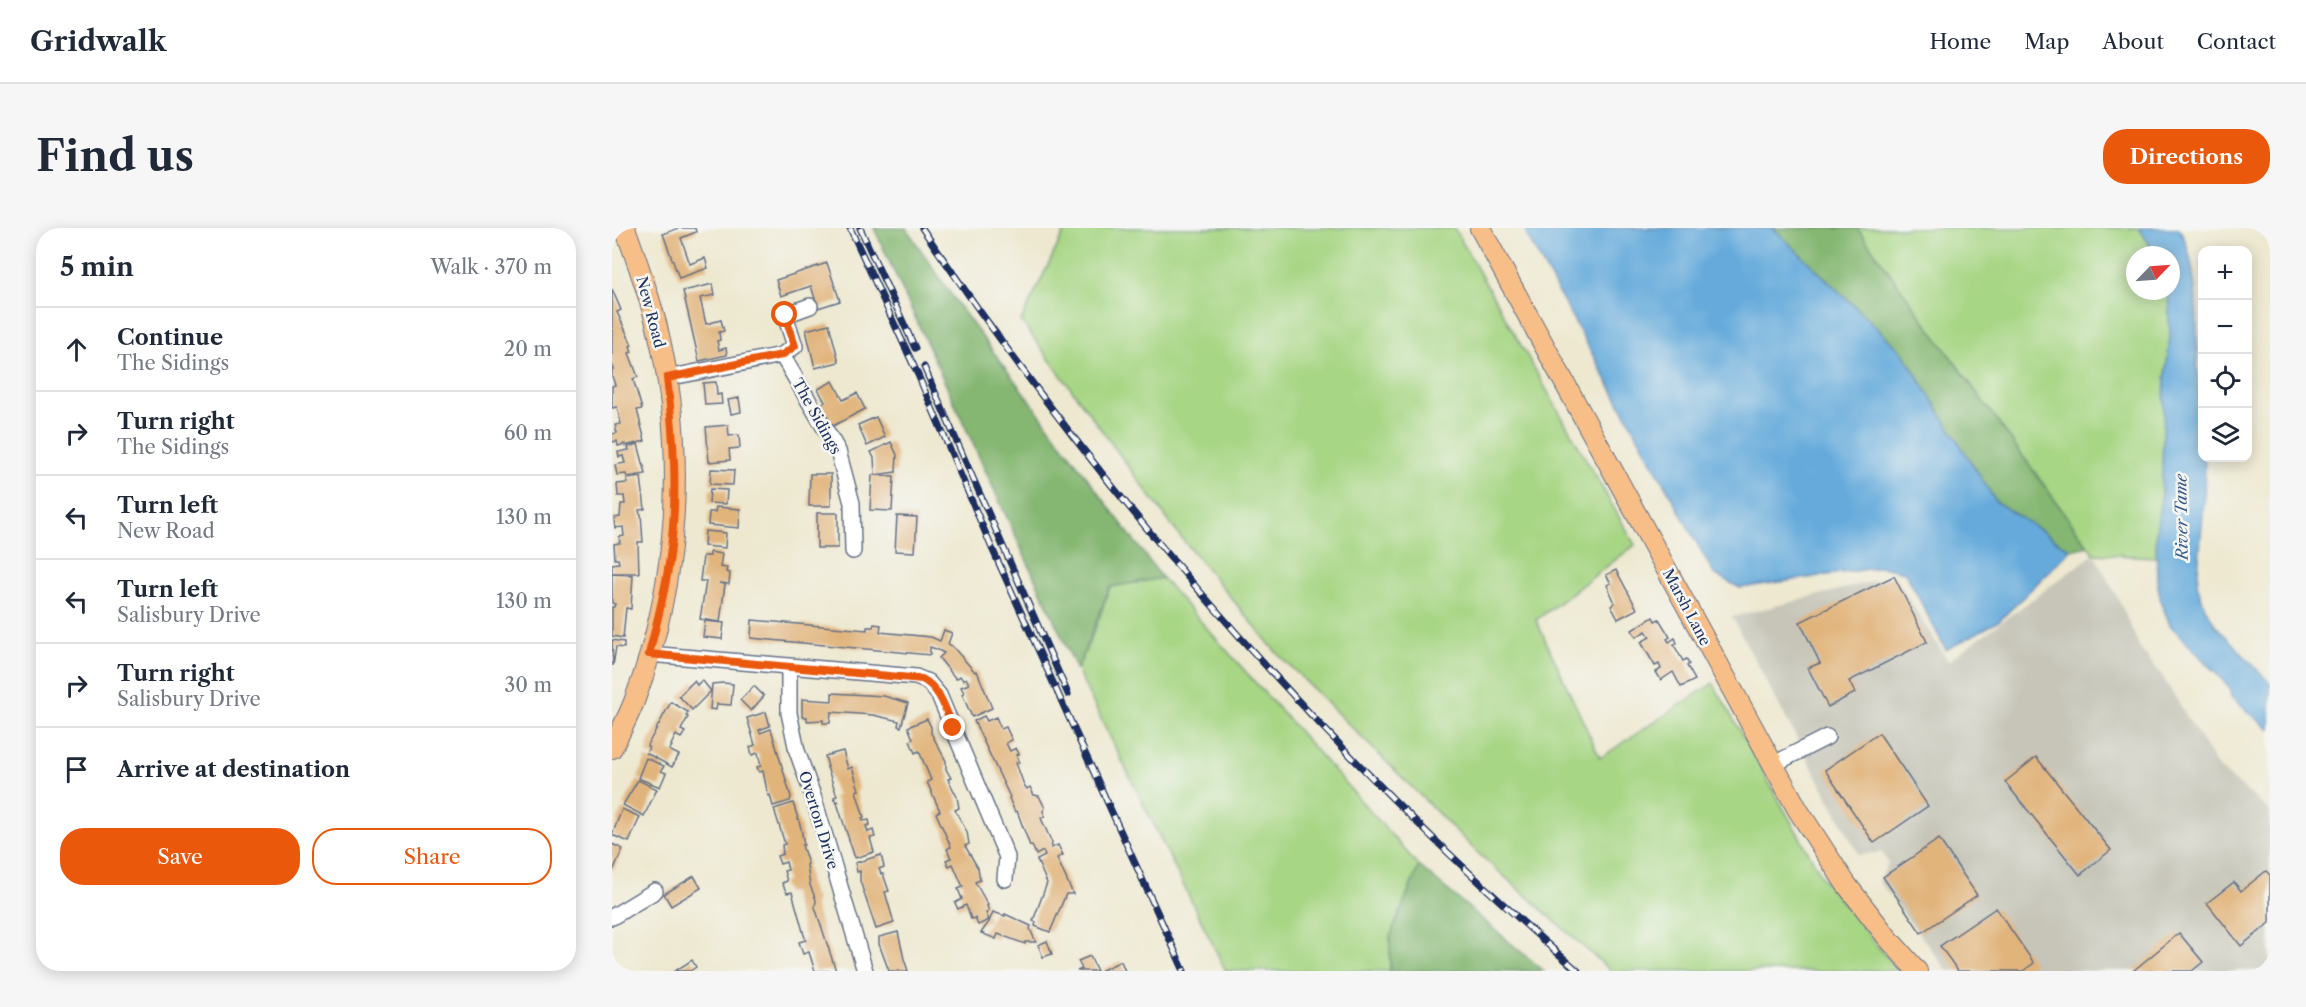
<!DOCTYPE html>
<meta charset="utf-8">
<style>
:root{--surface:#fff;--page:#f6f6f7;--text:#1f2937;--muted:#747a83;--line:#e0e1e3;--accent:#ea580c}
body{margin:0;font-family:"Libre Caslon Text",serif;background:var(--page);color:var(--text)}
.controls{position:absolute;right:18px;top:18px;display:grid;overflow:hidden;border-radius:12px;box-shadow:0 3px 15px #0003}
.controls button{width:54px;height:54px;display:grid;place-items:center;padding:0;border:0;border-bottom:2px solid var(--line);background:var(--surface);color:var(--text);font:30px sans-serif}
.compass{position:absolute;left:1514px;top:18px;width:54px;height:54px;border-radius:50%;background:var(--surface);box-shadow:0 3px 15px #0003;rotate:65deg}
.stop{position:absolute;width:18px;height:18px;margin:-14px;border:4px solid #ea580c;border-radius:50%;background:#fff}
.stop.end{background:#ea580c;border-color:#fff;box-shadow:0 2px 6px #0008}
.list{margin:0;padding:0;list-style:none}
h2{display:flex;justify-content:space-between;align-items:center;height:78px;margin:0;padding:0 24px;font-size:26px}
h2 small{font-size:20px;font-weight:400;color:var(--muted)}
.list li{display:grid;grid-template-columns:39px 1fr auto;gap:18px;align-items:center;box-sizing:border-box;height:84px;padding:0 24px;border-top:2px solid var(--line)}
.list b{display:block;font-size:22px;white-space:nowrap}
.list p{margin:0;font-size:20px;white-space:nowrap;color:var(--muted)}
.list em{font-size:20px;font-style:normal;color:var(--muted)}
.actions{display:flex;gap:12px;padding:18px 24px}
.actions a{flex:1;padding:14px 0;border:2px solid var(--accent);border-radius:24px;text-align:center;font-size:21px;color:var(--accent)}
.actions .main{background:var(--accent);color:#fff}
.icon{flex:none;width:33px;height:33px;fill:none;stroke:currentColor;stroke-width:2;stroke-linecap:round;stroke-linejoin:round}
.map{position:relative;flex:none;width:1658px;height:743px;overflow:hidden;border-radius:24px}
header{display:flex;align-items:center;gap:36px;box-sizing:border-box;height:84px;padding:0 30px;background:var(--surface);border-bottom:2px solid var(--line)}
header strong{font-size:28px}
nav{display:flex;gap:33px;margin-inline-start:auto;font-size:21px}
.intro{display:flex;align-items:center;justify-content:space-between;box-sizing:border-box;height:144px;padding:0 36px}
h1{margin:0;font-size:42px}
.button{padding:15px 27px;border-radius:24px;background:var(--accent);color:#fff;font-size:21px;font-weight:700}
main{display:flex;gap:36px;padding:0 36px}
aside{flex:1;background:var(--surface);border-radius:24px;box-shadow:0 3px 15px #0003}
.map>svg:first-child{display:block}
.industrial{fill:#c6c5b8}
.green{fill:#a7d684;stroke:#618271;stroke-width:1.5}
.forest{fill:#85b772;stroke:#507368;stroke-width:1.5}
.water{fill:#65aadb;stroke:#406c9c;stroke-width:1.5}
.building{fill:#e1b47c}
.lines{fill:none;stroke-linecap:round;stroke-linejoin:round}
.minor-casing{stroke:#647086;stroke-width:18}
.major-casing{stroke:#647086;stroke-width:22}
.minor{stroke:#fff;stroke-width:15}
.major{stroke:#f7be88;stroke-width:20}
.rail-casing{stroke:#1b2f5e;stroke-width:7}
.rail{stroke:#f6f6f2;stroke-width:4.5;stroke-dasharray:14;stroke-linecap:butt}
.route{stroke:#ea580c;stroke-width:8}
.labels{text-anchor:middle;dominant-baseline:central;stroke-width:5;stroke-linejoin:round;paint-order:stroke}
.street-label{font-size:15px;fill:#1b2f5e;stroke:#f6f6f2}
.water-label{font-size:16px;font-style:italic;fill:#355a8a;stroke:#f6f6f2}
</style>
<header>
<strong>Gridwalk</strong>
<nav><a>Home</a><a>Map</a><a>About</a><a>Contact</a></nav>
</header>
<div class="intro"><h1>Find us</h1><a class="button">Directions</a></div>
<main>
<aside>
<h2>5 min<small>Walk · 370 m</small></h2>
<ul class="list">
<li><svg class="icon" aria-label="ahead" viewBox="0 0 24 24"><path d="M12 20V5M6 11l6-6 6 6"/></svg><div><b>Continue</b><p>The Sidings</p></div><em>20 m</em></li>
<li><svg class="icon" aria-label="right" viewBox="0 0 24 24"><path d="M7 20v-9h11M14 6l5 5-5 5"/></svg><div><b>Turn right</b><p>The Sidings</p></div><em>60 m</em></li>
<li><svg class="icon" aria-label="left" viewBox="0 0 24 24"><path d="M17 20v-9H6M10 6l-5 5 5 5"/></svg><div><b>Turn left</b><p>New Road</p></div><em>130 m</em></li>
<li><svg class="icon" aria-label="left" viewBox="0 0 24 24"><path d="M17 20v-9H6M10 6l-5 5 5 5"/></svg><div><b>Turn left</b><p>Salisbury Drive</p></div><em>130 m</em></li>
<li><svg class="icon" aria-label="right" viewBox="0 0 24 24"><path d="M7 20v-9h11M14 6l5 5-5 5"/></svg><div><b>Turn right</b><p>Salisbury Drive</p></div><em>30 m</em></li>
<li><svg class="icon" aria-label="arrive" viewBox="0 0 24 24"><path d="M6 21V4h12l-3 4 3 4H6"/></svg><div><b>Arrive at destination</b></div></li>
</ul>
<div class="actions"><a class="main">Save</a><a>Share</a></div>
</aside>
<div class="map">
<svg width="1658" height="743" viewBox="0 0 1658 743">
<rect width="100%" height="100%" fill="#f6f6f2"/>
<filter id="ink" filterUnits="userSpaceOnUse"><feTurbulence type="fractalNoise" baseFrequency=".0167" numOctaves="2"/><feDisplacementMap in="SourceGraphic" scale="12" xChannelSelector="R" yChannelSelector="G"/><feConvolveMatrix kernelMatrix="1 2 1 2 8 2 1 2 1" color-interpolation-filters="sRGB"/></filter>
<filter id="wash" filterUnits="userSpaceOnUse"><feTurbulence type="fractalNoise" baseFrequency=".008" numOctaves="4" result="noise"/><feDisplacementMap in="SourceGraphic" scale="24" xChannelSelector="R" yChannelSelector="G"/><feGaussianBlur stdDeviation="1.35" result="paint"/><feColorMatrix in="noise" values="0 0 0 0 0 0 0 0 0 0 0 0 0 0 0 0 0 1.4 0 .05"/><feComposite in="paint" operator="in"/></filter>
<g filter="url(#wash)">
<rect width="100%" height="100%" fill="#ede8cf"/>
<polygon class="industrial" points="1482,326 1508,374 1528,420 1549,446 1605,538 1658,583 1658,743 1336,743 1267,654 1276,635 1270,624 1247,627 1120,389 1282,348 1336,433"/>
<g class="green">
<polygon points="454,0 842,0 1023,317 924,392 988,530 1101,455 1212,652 1286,743 999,743 866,625 664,424 567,307 409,93"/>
<polygon points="1245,0 1527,0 1544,27 1523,27 1523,63 1556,63 1558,109 1553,152 1549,270 1544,329 1482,326"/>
<polygon points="550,350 807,638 778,709 778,743 614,743 465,442 485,396 498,359"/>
</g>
<g class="forest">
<polygon points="262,0 294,0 347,78 550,350 498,359 465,442"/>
<polygon points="1161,0 1245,0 1476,318 1459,322 1384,274 1290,124"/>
<polygon points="807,638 932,743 778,743 778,709"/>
</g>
<g class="water">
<polygon points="914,0 1161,0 1290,124 1384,274 1459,322 1387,393 1334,422 1293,344 1269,339 1128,360 1102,346 914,6"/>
<path d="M1527,0h40c23,39 17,115 19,160l4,11v59h3l-1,44 -7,82 8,24 11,18 54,57v47l-39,-33 -2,-10 -59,-62 -9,-23 -4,-21 -1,-49 5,-34 4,-118 5,-43 -2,-46h3v-36h-15z"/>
</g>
<g id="blocks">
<g class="building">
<polygon points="67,0 83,0 84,4 69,10 78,36 93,30 96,40 67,50 51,6"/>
<polygon points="215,35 228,73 206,80 199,58 169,68 164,52"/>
<polygon points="101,56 103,67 88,70 94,96 109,92 112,103 107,104 108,112 105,113 107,122 114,120 115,127 87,133 71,63"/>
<polygon points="0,61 9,82 5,84 20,117 18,118 20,124 17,125 26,149 21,151 30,181 25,182 33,213 13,218 13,216 6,218 5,213 0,214 0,206 5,205 3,197 9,196 5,179 0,180 0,158 3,157 0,148 0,141 2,141 0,135"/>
<polygon points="217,96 227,134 203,140 194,102"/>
<polygon points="221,153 231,172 245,165 253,181 219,199 208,177 213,174 206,161"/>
<polygon points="104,154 105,167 109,166 110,176 93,177 91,155"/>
<polygon points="127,170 129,184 119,186 116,172"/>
<polygon points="264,189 273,209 255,218 246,197"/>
<polygon points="116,197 117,208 127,207 128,220 117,221 118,232 97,234 94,199"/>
<polygon points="279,214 285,227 284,244 263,247 262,230 259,224"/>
<polygon points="26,216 34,246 15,249 14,246 5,247 3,237 13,235 11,228 7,229 6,224 17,222 16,219"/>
<polygon points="99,241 122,242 121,257 98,256"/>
<polygon points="198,246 219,246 219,278 197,278"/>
<polygon points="260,247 282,248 280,283 258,282"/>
<polygon points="29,249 33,281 27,282 28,286 29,286 31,314 26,314 27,345 0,345 0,336 7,335 6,331 3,331 2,316 8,315 7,309 12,308 11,299 3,300 2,290 8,289 9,276 13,276 12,268 6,268 5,256 15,255 15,251"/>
<polygon points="98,261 115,262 114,276 97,275"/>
<polygon points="104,279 128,281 127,300 96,297 97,284 103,284"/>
<rect x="205" y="285" width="21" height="35"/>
<polygon points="285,288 305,289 303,324 283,323"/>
<polygon points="93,303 114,305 113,320 92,318"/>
<polygon points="98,324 110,326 108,339 115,340 114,344 118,345 117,356 107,355 113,356 108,394 88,391 94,353 88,353 91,328 98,328"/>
<polygon points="1004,342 1025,381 1006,391 999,378 1003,375 995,357 999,355 994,347"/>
<polygon points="0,346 21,347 19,381 14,380 11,410 0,408 0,379 2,379 3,376 0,375"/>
<polygon points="1282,348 1315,414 1237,453 1243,465 1216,479 1196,440 1208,435 1188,394"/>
<polygon points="1041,389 1043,393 1047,391 1058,409 1055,411 1057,414 1063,410 1065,415 1062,417 1071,433 1074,431 1077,436 1075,438 1083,452 1069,459 1061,444 1049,452 1044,444 1049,441 1047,436 1043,438 1029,414 1038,409 1034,403 1024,409 1020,402"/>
<polygon points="140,392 255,402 255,399 261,399 262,396 269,397 268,404 319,409 328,413 332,402 340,405 336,416 340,418 363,444 365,443 380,480 360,489 350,466 352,465 349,459 357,456 354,450 351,452 348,448 344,451 327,430 332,425 324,421 318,419 318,427 139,410"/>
<polygon points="93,393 112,395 110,411 91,409"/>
<polygon points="0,412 12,414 12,420 4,419 1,438"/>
<polygon points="90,452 99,463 80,482 67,468 82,453 85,457"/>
<polygon points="111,455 121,456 119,477 105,476 104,482 98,481 100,456"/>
<polygon points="142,458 152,468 139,483 128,472"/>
<polygon points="220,465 272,468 296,475 289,499 286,498 287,493 261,487 219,484 218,495 211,495 211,492 195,493 195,489 190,489 190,471 220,473"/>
<polygon points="59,474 76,484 74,488 76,489 69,502 73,504 69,510 64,507 59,517 60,518 57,522 67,527 60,539 34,525 37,520 35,518"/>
<polygon points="154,484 158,498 147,502 148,505 159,501 179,569 178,573 161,578 158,567 156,568 151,543 147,544 145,539 149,538 146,525 140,527 138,519 143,517 135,490"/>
<polygon points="372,488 375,493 384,489 389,501 394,499 400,512 394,515 398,523 404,520 407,526 404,527 407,534 404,535 412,557 415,561 418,559 422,567 427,568 433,580 431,583 433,588 429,590 440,615 439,620 446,617 451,627 445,630 461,666 454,666 438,704 423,698 424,694 421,693 435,655 425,632 433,628 431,623 424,627 420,617 418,618 405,583 403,584 397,570 398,569 362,493"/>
<polygon points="315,491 319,499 319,505 334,533 334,541 339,550 336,551 345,569 347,580 343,582 355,604 357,616 353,618 366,640 368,652 363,654 376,677 375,678 377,683 374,685 377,692 366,697 363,690 359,691 354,677 346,681 343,675 350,671 346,661 351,659 341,636 337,638 334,632 339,630 335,621 339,619 324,585 328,583 315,554 319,552 307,523 303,525 298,513 301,511 296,499"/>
<polygon points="1267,505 1316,578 1262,615 1213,542"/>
<polygon points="231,523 236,541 240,539 247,562 244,563 252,589 250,590 251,593 257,592 258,597 254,598 256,604 261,602 263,609 258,610 262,624 243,630 225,575 227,573 224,574 222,569 225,568 215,539 216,539 213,528"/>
<polygon points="1424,529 1499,622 1468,647 1393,554"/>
<polygon points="34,530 52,538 49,543 54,545 48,559 26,550"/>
<polygon points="26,552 45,561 32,588 11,577"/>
<polygon points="181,575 189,600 192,617 190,617 196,636 195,637 198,657 204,672 203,679 224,743 203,743 197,724 191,726 187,714 194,712 192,707 180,664 175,665 170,655 175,653 172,643 176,642 174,634 168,636 165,628 171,626 170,617 173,616 162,581"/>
<polygon points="10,581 28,589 17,614 0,607"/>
<polygon points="1327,611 1365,667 1309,705 1271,649"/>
<polygon points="0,616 11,621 0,645"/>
<polygon points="269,627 272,639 267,641 269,646 271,646 277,663 273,664 282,695 264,701 248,653 248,643 245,644 243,635"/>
<polygon points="1654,643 1658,647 1658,695 1629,718 1595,675 1622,654 1629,663"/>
<polygon points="82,648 89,660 59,678 52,666"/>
<polygon points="1384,680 1422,735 1411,743 1346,743 1328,718"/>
<polygon points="381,684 393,688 393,686 419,698 418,701 424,714 413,714 413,716 386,706 384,711 369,705 377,694"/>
<polygon points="286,704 292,731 296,743 277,743 267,716 267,709"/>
<polygon points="1567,705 1591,734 1580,743 1521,743"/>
<polygon points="435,713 440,726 431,729 426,717"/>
<polygon points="478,728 485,743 465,743 470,741 466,733"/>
<polygon points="80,732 84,739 78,743 63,743"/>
<polygon points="509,733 513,743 488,743"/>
</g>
</g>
</g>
<g filter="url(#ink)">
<use href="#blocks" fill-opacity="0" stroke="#647086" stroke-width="1.5"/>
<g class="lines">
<defs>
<g id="minor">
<polyline points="170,127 183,118 173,87 198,78"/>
<polyline points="55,150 170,127 226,223 240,275 241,323"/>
<polyline points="37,426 304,449 316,454 327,467 395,629 393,651"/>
<polyline points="177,439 177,485 185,523 201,568 253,743"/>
<polyline points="1162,536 1215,509"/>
<polyline points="0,689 43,663"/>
</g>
<g id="major">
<polyline points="868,0 1186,582 1234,656 1275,709 1305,743"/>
<path d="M0,520c8,-16 17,-32 23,-49 44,-117 52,-250 22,-372 -8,-33 -20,-66 -32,-99"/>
</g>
</defs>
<use href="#minor" class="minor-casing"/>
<use href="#major" class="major-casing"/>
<use href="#minor" class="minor"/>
<use href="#major" class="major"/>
<defs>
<g id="rail">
<polyline points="238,0 306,147 379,318 572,743"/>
<polyline points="248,0 303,120"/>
<path d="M310,0c186,275 405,525 656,743"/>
<polyline points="312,139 456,466"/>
</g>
</defs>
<use href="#rail" class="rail-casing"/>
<use href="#rail" class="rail"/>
</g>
</g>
<g class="lines" filter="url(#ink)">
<path class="route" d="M173,87l10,31 -13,9 -115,23c7,59 11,118 3,178 -4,33 -13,66 -21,98l273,25c18,9 24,31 31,49"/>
</g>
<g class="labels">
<g class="street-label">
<text transform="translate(39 84) rotate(75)">New Road</text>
<text transform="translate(205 188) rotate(61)">The Sidings</text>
<text transform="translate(1075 379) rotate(62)">Marsh Lane</text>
<text transform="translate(207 592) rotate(73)">Overton Drive</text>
</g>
<g class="water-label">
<text transform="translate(1569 289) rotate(-91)">River Tame</text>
</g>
</g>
</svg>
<div class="controls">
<button>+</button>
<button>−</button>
<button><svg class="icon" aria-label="locate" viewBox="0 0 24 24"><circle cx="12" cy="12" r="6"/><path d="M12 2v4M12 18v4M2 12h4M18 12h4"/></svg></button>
<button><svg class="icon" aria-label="layers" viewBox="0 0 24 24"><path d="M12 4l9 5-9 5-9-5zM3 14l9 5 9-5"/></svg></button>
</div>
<svg class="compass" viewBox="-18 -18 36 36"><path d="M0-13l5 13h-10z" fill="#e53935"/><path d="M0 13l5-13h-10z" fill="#747a83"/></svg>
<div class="stop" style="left:173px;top:87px"></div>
<div class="stop end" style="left:341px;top:500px"></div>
</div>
</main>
